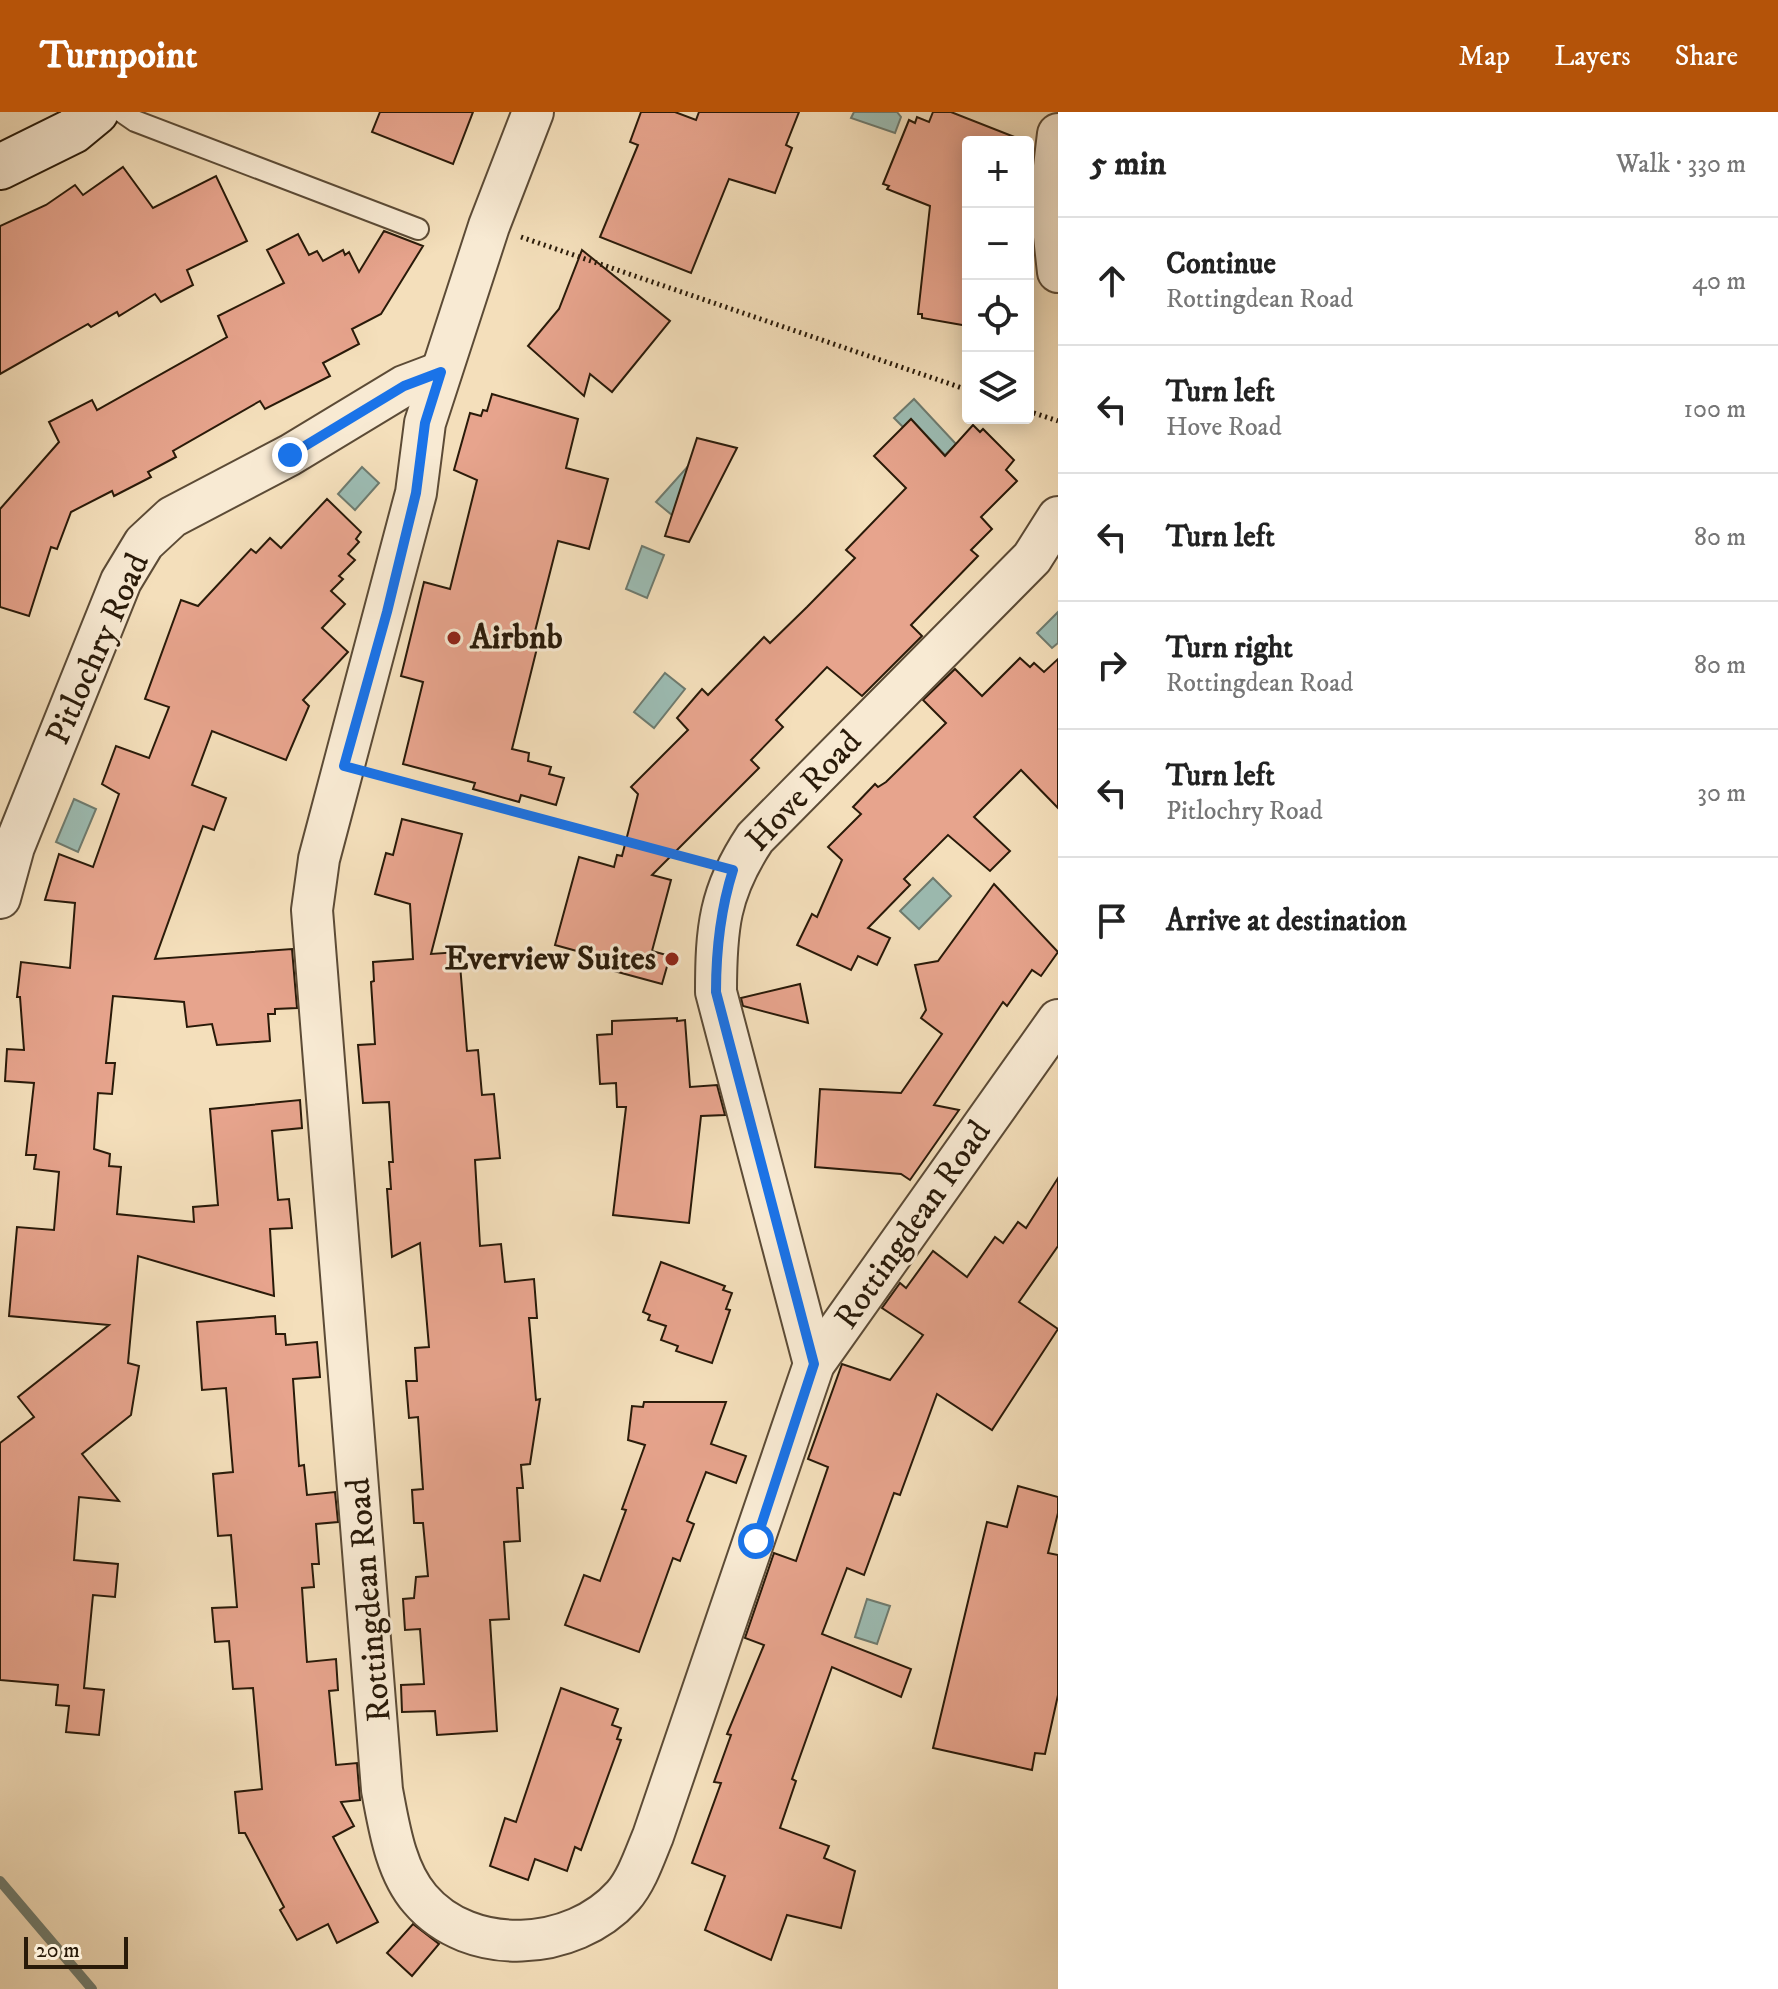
<!DOCTYPE html>
<meta charset="utf-8">
<style>
:root{--surface:#fff;--page:#f6f6f6;--text:#222;--muted:#767676;--line:#e0e0e0;--accent:#b45309}
body{margin:0;font-family:"IM FELL DW Pica",serif;background:var(--page);color:var(--text)}
.controls{position:absolute;right:24px;top:24px;display:grid;overflow:hidden;border-radius:8px;box-shadow:0 4px 20px #0003}
.controls button{width:72px;height:72px;display:grid;place-items:center;padding:0;border:0;border-bottom:2px solid var(--line);background:var(--surface);color:var(--text);font:40px sans-serif}
.scale{position:absolute;left:24px;bottom:20px;width:104px;box-sizing:border-box;padding-left:8px;border:4px solid #291a09;border-top:0;font-size:22px;line-height:28px;white-space:nowrap;color:#291a09;-webkit-text-stroke:6px #f8ead3;paint-order:stroke}
.stop{position:absolute;width:24px;height:24px;margin:-18px;border:6px solid #1a73e8;border-radius:50%;background:#fff}
.stop.end{background:#1a73e8;border-color:#fff;box-shadow:0 2px 8px #0008}
.list{margin:0;padding:0;list-style:none}
h2{display:flex;justify-content:space-between;align-items:center;height:104px;margin:0;padding:0 32px;font-size:34px}
h2 small{font-size:26px;font-weight:400;color:var(--muted)}
.list li{display:grid;grid-template-columns:52px 1fr auto;gap:24px;align-items:center;box-sizing:border-box;height:128px;padding:0 32px;border-top:2px solid var(--line)}
.list b{display:block;font-size:30px;white-space:nowrap}
.list p{margin:0;font-size:26px;white-space:nowrap;color:var(--muted)}
.list em{font-size:26px;font-style:normal;color:var(--muted)}
.icon{flex:none;width:44px;height:44px;fill:none;stroke:currentColor;stroke-width:2;stroke-linecap:round;stroke-linejoin:round}
.map{position:relative;flex:none;width:1058px;height:1877px;overflow:hidden}
header{display:flex;align-items:center;gap:48px;box-sizing:border-box;height:112px;padding:0 40px;background:var(--accent);color:#fff}
header strong{font-size:38px}
nav{display:flex;gap:44px;margin-inline-start:auto;font-size:28px}
main{display:flex}
aside{flex:1;background:var(--surface)}
.map>svg:first-child{display:block}
.water{fill:#9cbcb3;stroke:#6e7b6f;stroke-width:2}
.lines{fill:none;stroke-linecap:round;stroke-linejoin:round}
.stream{stroke:#6e7b6f;stroke-width:10}
.building{fill:#e7a48d;stroke:#291a09;stroke-width:2}
.lane-casing{stroke:#5c4b36;stroke-width:24}
.street-casing{stroke:#5c4b36;stroke-width:44}
.secondary-casing{stroke:#291a09;stroke-width:48}
.path{stroke:#291a09;stroke-width:5;stroke-dasharray:2 4;stroke-linecap:butt}
.lane{stroke:#f8ead3;stroke-width:20}
.street{stroke:#f8ead3;stroke-width:40}
.secondary{stroke:#f8ead3;stroke-width:44}
.route{stroke:#1a73e8;stroke-width:10}
.poi-dot{fill:#8f2418;stroke:#f8ead3;stroke-width:3}
.labels{text-anchor:middle;dominant-baseline:central;stroke-width:6;stroke-linejoin:round;paint-order:stroke}
.poi-label{font-size:34px;font-weight:bold;fill:#291a09;stroke:#f8ead3;text-anchor:start}
.street-label{font-size:34px;fill:#291a09;stroke:#f8ead3}
</style>
<header>
<strong>Turnpoint</strong>
<nav><a>Map</a><a>Layers</a><a>Share</a></nav>
</header>
<main>
<div class="map">
<svg width="1058" height="1877" viewBox="0 0 1058 1877">
<rect width="100%" height="100%" fill="#f4dfbb"/>
<filter id="stains"><feTurbulence type="fractalNoise" baseFrequency=".0025" numOctaves="4"/><feColorMatrix values="0 0 0 0 .2 0 0 0 0 .09 0 0 0 0 .02 0 0 0 .5 -.17"/></filter>
<radialGradient id="worn" r=".72"><stop offset=".6" stop-color="#630" stop-opacity="0"/><stop offset="1" stop-color="#630" stop-opacity=".3"/></radialGradient>
<g class="water">
<polygon points="854,0 897,0 901,5 895,21 851,6"/>
<polygon points="914,287 956,332 945,343 911,307 903,315 894,306"/>
<polygon points="689,353 689,397 672,403 656,390"/>
<polygon points="362,355 379,371 355,398 338,382"/>
<polygon points="642,434 664,443 647,486 626,477"/>
<polygon points="1058,500 1058,531 1052,536 1037,521"/>
<polygon points="665,561 685,577 654,616 634,600"/>
<polygon points="74,687 96,697 78,740 56,730"/>
<polygon points="933,766 951,784 919,817 900,799"/>
<polygon points="867,1487 890,1494 877,1532 855,1525"/>
</g>
<g class="lines">
<polyline class="stream" points="0,1769 92,1877"/>
</g>
<g class="building">
<polygon points="380,0 473,0 453,52 372,20"/>
<polygon points="641,0 675,0 696,8 699,0 799,0 786,33 792,36 775,81 729,67 691,161 600,125 638,33 630,30"/>
<polygon points="933,0 951,0 1022,28 968,30 968,214 922,206 922,202 918,202 930,94 887,77 889,74 883,72 909,8 915,11 917,5 929,10"/>
<polygon points="123,55 153,96 216,64 247,129 187,158 193,173 161,190 155,182 119,204 117,200 91,215 88,212 0,262 0,114 46,93 75,73 83,83"/>
<polygon points="384,119 423,134 381,202 352,217 359,232 323,251 330,264 265,297 260,289 173,339 176,345 148,360 151,365 114,384 112,379 71,400 57,437 51,435 29,504 0,495 0,397 59,330 49,310 92,288 97,298 227,225 218,204 284,171 267,138 298,122 309,143 317,139 323,149 343,138 345,143 349,140 359,160"/>
<polygon points="582,138 670,209 612,280 590,262 584,284 528,234 559,197"/>
<polygon points="492,282 578,307 566,356 608,367 589,437 558,429 532,531 538,532 512,637 529,641 528,649 551,655 549,662 564,666 556,693 521,683 519,690 473,677 475,671 403,652 423,570 401,564 424,470 450,477 477,368 454,358 470,301 481,304 483,298 487,299"/>
<polygon points="911,307 945,344 973,313 980,320 983,317 1014,348 1006,358 1017,369 981,405 992,417 971,438 978,444 911,513 922,524 862,584 827,555 776,608 783,615 751,648 759,656 652,763 671,768 652,839 670,844 662,872 603,856 606,847 555,833 579,745 614,755 617,743 622,744 638,682 631,675 688,618 677,606 702,577 708,583 764,525 770,531 807,495 855,446 846,438 906,376 874,344"/>
<polygon points="697,326 737,336 689,430 665,424"/>
<polygon points="327,387 361,420 356,427 359,430 348,442 355,448 339,464 343,467 331,479 345,492 322,516 348,540 303,588 309,594 286,648 212,619 192,673 226,686 214,718 203,714 155,847 292,837 297,896 275,897 275,902 268,902 270,929 217,933 212,912 187,915 184,890 113,884 106,951 115,951 112,982 98,981 94,1037 110,1042 109,1054 121,1055 117,1102 194,1110 193,1095 218,1093 210,997 300,988 302,1016 272,1019 278,1088 289,1087 292,1116 270,1117 274,1184 138,1144 128,1251 139,1254 131,1303 82,1342 119,1389 79,1385 74,1448 118,1452 115,1485 93,1483 84,1576 104,1578 99,1623 66,1620 69,1594 56,1593 58,1573 0,1568 0,1331 34,1305 18,1285 109,1213 9,1204 17,1115 54,1118 59,1060 34,1057 36,1043 26,1043 34,971 5,969 7,937 24,938 20,885 17,885 21,850 70,856 75,791 45,788 59,742 93,755 119,682 102,672 116,634 149,646 169,595 145,587 181,488 198,494 251,437 256,441 270,426 281,436"/>
<polygon points="1020,546 1030,555 1034,551 1044,560 1058,547 1058,696 1021,658 974,705 1010,739 990,759 948,723 904,767 910,773 868,816 890,826 877,853 858,844 851,858 797,833 812,802 817,805 842,748 828,735 861,702 853,695 875,672 878,675 886,670 946,611 923,588 955,557 982,584"/>
<polygon points="402,707 462,722 431,842 459,840 467,939 478,938 482,983 494,982 500,1046 475,1048 480,1134 501,1132 505,1170 534,1167 537,1206 529,1206 536,1288 540,1287 530,1352 521,1353 523,1376 517,1376 520,1429 504,1430 509,1507 490,1508 497,1619 437,1623 435,1599 402,1600 401,1573 424,1572 420,1517 405,1518 403,1487 414,1486 416,1465 428,1464 423,1411 414,1411 412,1378 423,1377 418,1305 409,1306 406,1269 417,1269 415,1236 429,1235 420,1131 392,1145 387,1077 391,1077 389,1050 393,1050 389,990 363,991 358,933 375,932 371,870 374,869 373,850 413,847 410,792 375,782 386,741 393,743"/>
<polygon points="994,772 1058,840 1041,864 1032,858 1007,894 1003,890 934,993 959,998 910,1068 901,1062 815,1055 820,977 901,981 942,922 921,906 926,898 915,853 938,849"/>
<polygon points="800,872 808,911 743,894 741,886"/>
<polygon points="677,906 677,909 685,908 690,975 717,973 725,1003 701,1004 689,1111 613,1103 626,995 617,995 616,971 600,972 597,923 612,922 612,909"/>
<polygon points="1058,1066 1058,1134 1019,1190 1058,1217 992,1318 937,1282 900,1383 894,1381 864,1463 847,1456 822,1522 911,1557 901,1585 832,1555 792,1667 796,1669 780,1716 829,1734 824,1746 855,1759 841,1816 787,1803 771,1848 705,1818 725,1764 692,1751 721,1671 714,1670 731,1623 727,1622 764,1533 745,1526 774,1441 796,1449 828,1355 808,1347 842,1252 890,1268 923,1223 882,1196 900,1171 906,1176 933,1139 967,1165 995,1125 1003,1131 1018,1110 1026,1116"/>
<polygon points="661,1150 725,1174 723,1178 732,1181 726,1197 730,1198 712,1251 676,1239 678,1234 661,1228 666,1214 648,1208 650,1203 643,1200"/>
<polygon points="275,1204 276,1222 285,1222 286,1233 317,1230 320,1265 293,1267 299,1354 304,1353 307,1383 335,1380 338,1410 316,1412 319,1452 312,1452 314,1475 302,1476 307,1550 336,1547 338,1578 329,1579 336,1653 357,1651 360,1688 341,1690 354,1714 333,1725 378,1810 337,1831 328,1812 297,1828 280,1798 284,1795 245,1721 239,1721 235,1680 262,1677 253,1576 233,1577 229,1529 215,1530 212,1496 237,1495 231,1423 218,1424 213,1362 233,1360 226,1276 202,1278 197,1210"/>
<polygon points="644,1290 726,1290 711,1332 746,1344 736,1371 706,1360 687,1409 694,1412 680,1449 673,1446 639,1540 565,1513 584,1463 600,1469 626,1398 622,1397 645,1333 628,1328 632,1294 643,1295"/>
<polygon points="1018,1374 1058,1385 1058,1401 1048,1441 1058,1443 1058,1583 1045,1642 1035,1641 1032,1658 933,1636 987,1410 1007,1415"/>
<polygon points="561,1576 618,1597 612,1613 621,1616 617,1627 621,1628 581,1738 575,1735 567,1759 535,1747 528,1768 490,1754 505,1706 516,1710"/>
<polygon points="413,1812 439,1832 412,1864 387,1841"/>
</g>
<g class="lines">
<defs>
<polyline id="lane" points="122,0 135,9 418,117"/>
<g id="street">
<path d="M533,0l-44,114 -64,197 -9,70 -97,366 -7,51 70,880c7,36 13,80 38,109 50,59 153,53 203,-3 14,-16 22,-41 30,-60l161,-472 244,-344"/>
<polyline points="1058,22 1050,88 1058,160"/>
<polyline points="0,786 14,735 121,469 144,431 172,405 290,343 404,274 441,260"/>
<path d="M814,1252l-98,-372c0,-63 3,-100 39,-154l277,-280 26,-41"/>
</g>
<polyline id="secondary" points="0,55 73,19 96,0"/>
</defs>
<use href="#lane" class="lane-casing"/>
<use href="#street" class="street-casing"/>
<use href="#secondary" class="secondary-casing"/>
<g class="path">
<polyline points="521,125 968,278"/>
<polyline points="1028,299 1058,309"/>
<polyline points="380,664 703,750"/>
</g>
<use href="#lane" class="lane"/>
<use href="#street" class="street"/>
<use href="#secondary" class="secondary"/>
</g>
<g class="lines">
<path class="route" d="M290,343l114,-69 37,-14 -16,51 -9,70 -29,119 -43,154 389,104c-13,41 -17,79 -17,122l98,372 -58,177"/>
</g>
<g class="poi-dot">
<circle cx="454" cy="526" r="8"/>
<circle cx="672" cy="847" r="8"/>
</g>
<g class="labels">
<g class="poi-label">
<text x="470" y="526">Airbnb</text>
<text x="656" y="847" text-anchor="end">Everview Suites</text>
</g>
<g class="street-label">
<text transform="translate(98 537) rotate(-66)">Pitlochry Road</text>
<text transform="translate(804 679) rotate(-47)">Hove Road</text>
<text transform="translate(913 1113) rotate(-55)">Rottingdean Road</text>
<text transform="translate(369 1488) rotate(-95)">Rottingdean Road</text>
</g>
</g>
<rect width="100%" height="100%" filter="url(#stains)"/>
<rect width="100%" height="100%" fill="url(#worn)"/>
</svg>
<div class="controls">
<button>+</button>
<button>−</button>
<button><svg class="icon" aria-label="locate" viewBox="0 0 24 24"><circle cx="12" cy="12" r="6"/><path d="M12 2v4M12 18v4M2 12h4M18 12h4"/></svg></button>
<button><svg class="icon" aria-label="layers" viewBox="0 0 24 24"><path d="M12 4l9 5-9 5-9-5zM3 14l9 5 9-5"/></svg></button>
</div>
<div class="scale">20 m</div>
<div class="stop" style="left:756px;top:1429px"></div>
<div class="stop end" style="left:290px;top:343px"></div>
</div>
<aside>
<h2>5 min<small>Walk · 330 m</small></h2>
<ul class="list">
<li><svg class="icon" aria-label="ahead" viewBox="0 0 24 24"><path d="M12 20V5M6 11l6-6 6 6"/></svg><div><b>Continue</b><p>Rottingdean Road</p></div><em>40 m</em></li>
<li><svg class="icon" aria-label="left" viewBox="0 0 24 24"><path d="M17 20v-9H6M10 6l-5 5 5 5"/></svg><div><b>Turn left</b><p>Hove Road</p></div><em>100 m</em></li>
<li><svg class="icon" aria-label="left" viewBox="0 0 24 24"><path d="M17 20v-9H6M10 6l-5 5 5 5"/></svg><div><b>Turn left</b></div><em>80 m</em></li>
<li><svg class="icon" aria-label="right" viewBox="0 0 24 24"><path d="M7 20v-9h11M14 6l5 5-5 5"/></svg><div><b>Turn right</b><p>Rottingdean Road</p></div><em>80 m</em></li>
<li><svg class="icon" aria-label="left" viewBox="0 0 24 24"><path d="M17 20v-9H6M10 6l-5 5 5 5"/></svg><div><b>Turn left</b><p>Pitlochry Road</p></div><em>30 m</em></li>
<li><svg class="icon" aria-label="arrive" viewBox="0 0 24 24"><path d="M6 21V4h12l-3 4 3 4H6"/></svg><div><b>Arrive at destination</b></div></li>
</ul>
</aside>
</main>
